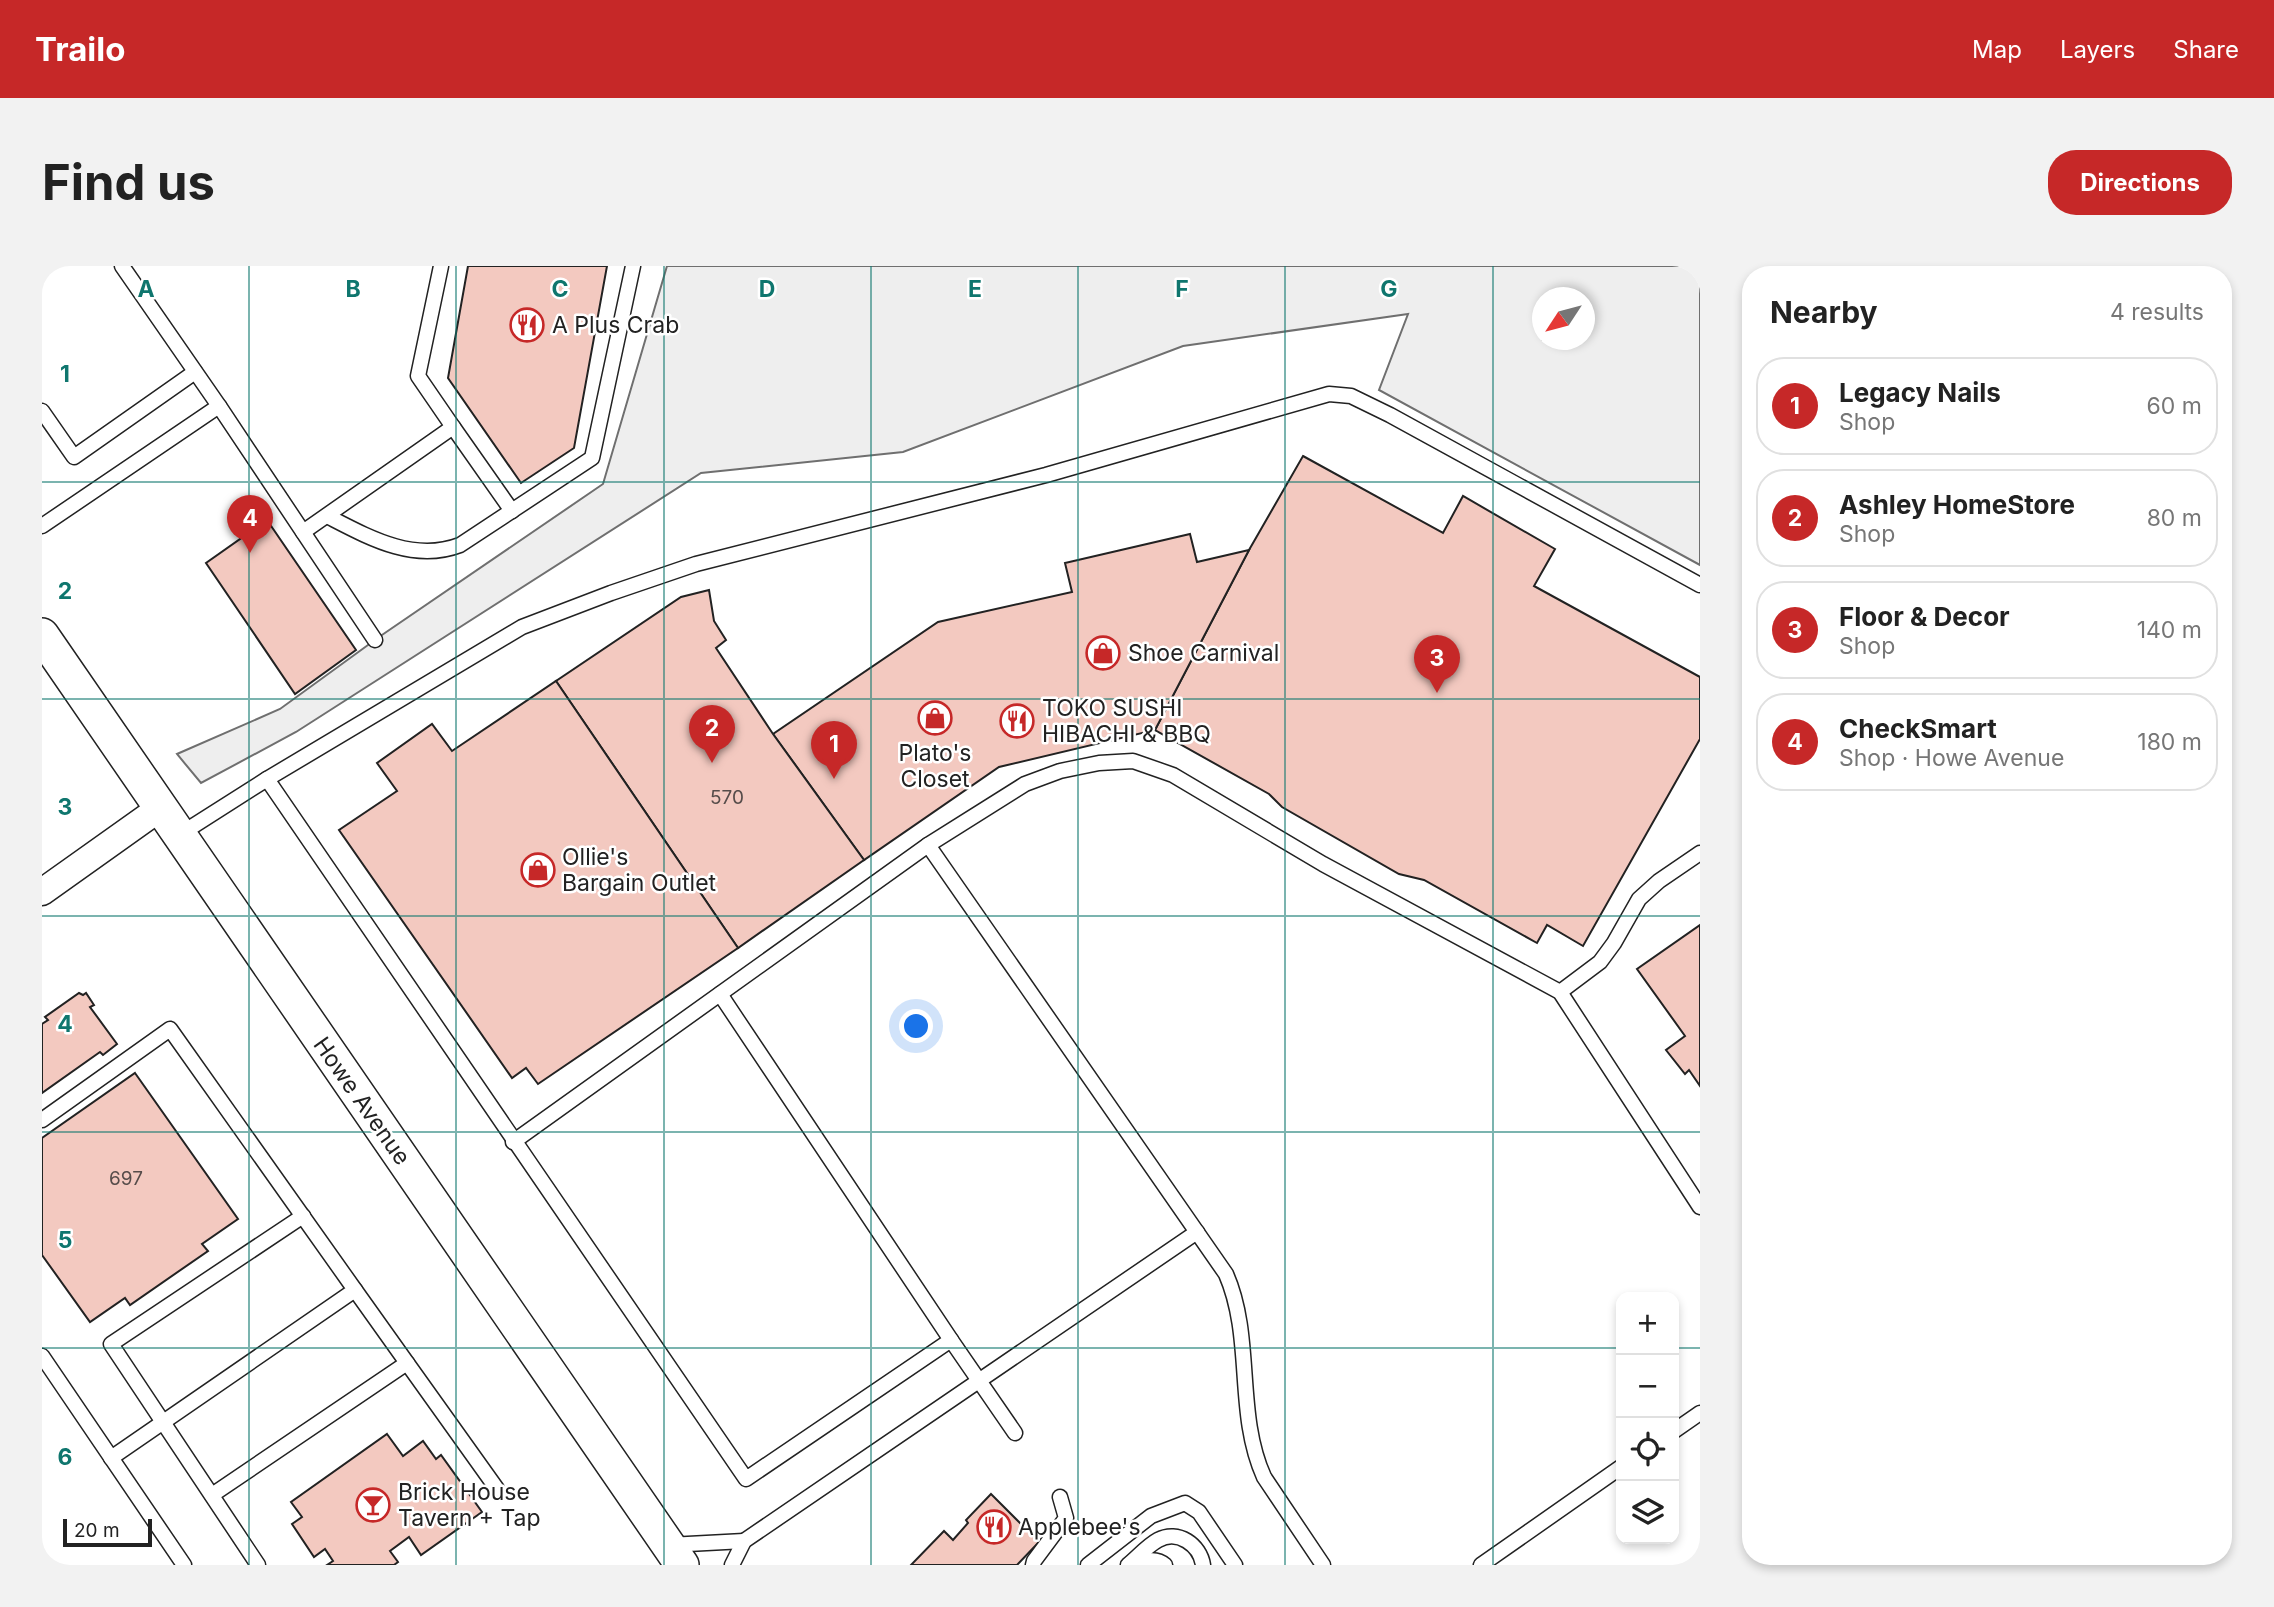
<!DOCTYPE html>
<meta charset="utf-8">
<style>
:root{--surface:#fff;--page:#f2f2f2;--text:#222;--muted:#767676;--line:#e0e0e0;--accent:#c62828}
body{margin:0;font-family:Inter,sans-serif;background:var(--page);color:var(--text)}
.controls{position:absolute;right:21px;bottom:21px;display:grid;overflow:hidden;border-radius:14px;box-shadow:0 4px 10px #0003}
.controls button{width:63px;height:63px;display:grid;place-items:center;padding:0;border:0;border-bottom:2px solid var(--line);background:var(--surface);color:var(--text);font:35px sans-serif}
.compass{position:absolute;left:1490px;top:21px;width:63px;height:63px;border-radius:50%;background:var(--surface);box-shadow:0 4px 10px #0003;rotate:234deg}
.scale{position:absolute;left:21px;bottom:18px;width:89px;box-sizing:border-box;padding-left:7px;border:4px solid #222;border-top:0;font-size:19px;line-height:24px;white-space:nowrap;color:#222;-webkit-text-stroke:5px #fff;paint-order:stroke}
.you{position:absolute;left:875px;top:761px;width:24px;height:24px;margin:-18px;border:5px solid #fff;border-radius:50%;background:#1a73e8;box-shadow:0 0 0 10px #1a73e833}
.badge{display:grid;place-items:center;width:46px;height:46px;border-radius:50%;background:var(--accent);color:#fff;font-size:23px;font-weight:700}
.pin{position:absolute;translate:-50% -58px;filter:drop-shadow(0 2px 4px #0008)}
.pin::after{content:'';position:absolute;top:37px;width:24px;height:21px;background:inherit;clip-path:polygon(0 0,100% 0,50% 100%)}
.list{margin:0;padding:0;list-style:none}
h2{display:flex;justify-content:space-between;align-items:center;height:91px;margin:0;padding:0 28px;font-size:30px}
h2 small{font-size:23px;font-weight:400;color:var(--muted)}
.list li{display:grid;grid-template-columns:46px 1fr auto;gap:21px;align-items:center;box-sizing:border-box;height:98px;margin:0 14px 14px;padding:0 14px;border:2px solid var(--line);border-radius:28px}
.list b{display:block;font-size:26px;white-space:nowrap}
.list p{margin:0;font-size:23px;white-space:nowrap;color:var(--muted)}
.list em{font-size:23px;font-style:normal;color:var(--muted)}
.icon{flex:none;width:38px;height:38px;fill:none;stroke:currentColor;stroke-width:2;stroke-linecap:round;stroke-linejoin:round}
.map{position:relative;flex:none;width:1658px;height:1299px;overflow:hidden;border-radius:28px}
header{display:flex;align-items:center;gap:42px;box-sizing:border-box;height:98px;padding:0 35px;background:var(--accent);color:#fff}
header strong{font-size:33px}
nav{display:flex;gap:38px;margin-inline-start:auto;font-size:24px}
.intro{display:flex;align-items:center;justify-content:space-between;box-sizing:border-box;height:168px;padding:0 42px}
h1{margin:0;font-size:49px}
.button{padding:18px 32px;border-radius:28px;background:var(--accent);color:#fff;font-size:24px;font-weight:700}
main{display:flex;gap:42px;padding:0 42px}
aside{flex:1;background:var(--surface);border-radius:28px;box-shadow:0 4px 10px #0003}
.map>svg:first-child{display:block}
.green{fill:#eee;stroke:#6f6f6f;stroke-width:2;fill-rule:evenodd}
.building{fill:#f3c9c0;stroke:#222;stroke-width:2}
.lines{fill:none;stroke-linecap:round;stroke-linejoin:round}
.service-casing{stroke:#222;stroke-width:17}
.minor-casing{stroke:#222;stroke-width:29}
.tertiary-casing{stroke:#222;stroke-width:36}
.service{stroke:#fff;stroke-width:14}
.minor{stroke:#fff;stroke-width:26}
.tertiary{stroke:#fff;stroke-width:33}
.grid{fill:none;stroke:#0f766e;stroke-width:2;stroke-opacity:0.55}
.labels{text-anchor:middle;dominant-baseline:central;stroke-width:5;stroke-linejoin:round;paint-order:stroke}
.number-label{font-size:19px;fill:#564c4a}
.poi-label{font-size:23px;fill:#222;stroke:#fff;text-anchor:start}
.street-label{font-size:23px;fill:#222;stroke:#fff}
.grid-label{font-size:23px;text-anchor:middle;font-weight:bold;fill:#0f766e;stroke:#fff;stroke-width:5;stroke-linejoin:round;paint-order:stroke}
</style>
<header>
<strong>Trailo</strong>
<nav><a>Map</a><a>Layers</a><a>Share</a></nav>
</header>
<div class="intro"><h1>Find us</h1><a class="button">Directions</a></div>
<main>
<div class="map">
<svg width="1658" height="1299" viewBox="0 0 1658 1299">
<rect width="100%" height="100%" fill="#fff"/>
<path class="green" d="M625,0h1033v299l-321,-175 29,-76 -225,32 -280,106 -202,21 -405,259 -95,51 -24,-29 103,-45 99,-72 224,-153zM1500,32h42v42h-42z"/>
<g class="building">
<polygon points="426,0 565,0 532,182 479,217 406,112"/>
<polygon points="1261,190 1401,267 1421,230 1513,283 1492,320 1658,411 1658,473 1541,680 1505,659 1495,677 1382,614 1357,608 1240,541 1227,528 1113,464 1207,284"/>
<polygon points="225,254 314,384 253,428 164,297"/>
<polygon points="1148,268 1155,296 1207,284 1113,464 957,501 822,594 731,468 896,356 1030,326 1023,297"/>
<polygon points="667,324 672,355 684,374 674,382 731,468 822,594 696,682 514,415 639,331"/>
<polygon points="514,415 696,682 496,818 484,802 470,812 297,564 355,525 335,497 390,458 410,485"/>
<polygon points="1658,659 1658,820 1647,804 1643,808 1624,784 1643,770 1595,703"/>
<polygon points="37,727 41,729 44,727 52,739 48,741 75,778 61,789 58,786 0,827 0,758 6,754 3,751"/>
<polygon points="93,807 196,953 160,978 166,985 88,1039 83,1032 48,1056 0,989 0,872"/>
<polygon points="345,1168 361,1190 381,1175 394,1193 399,1189 440,1246 379,1289 367,1271 348,1285 356,1296 352,1299 285,1299 291,1295 283,1283 272,1291 250,1258 260,1251 249,1236"/>
<polygon points="949,1228 997,1276 975,1299 869,1299 902,1265 911,1274 926,1257 924,1254"/>
</g>
<g class="lines">
<defs>
<g id="service">
<polyline points="177,140 333,374"/>
<polyline points="0,145 32,191 153,106"/>
<polyline points="411,161 470,245"/>
<path d="M285,250c41,21 86,47 133,29l132,-87 41,-192"/>
<polyline points="0,260 177,140 80,0"/>
<polyline points="261,266 411,161 376,110 399,0"/>
<polyline points="225,513 480,361 569,327 654,298 1004,209 1287,128 1309,130 1348,149 1658,319"/>
<polyline points="137,569 225,513 704,1213 909,1074 678,728"/>
<polyline points="886,579 983,518 1018,505 1057,497 1091,495 1131,509 1281,598 1518,726 1658,941"/>
<polyline points="1518,726 1558,696 1572,677 1597,633 1617,615 1658,587"/>
<polyline points="0,854 128,763 313,1024 69,1192"/>
<path d="M471,876l415,-297 298,429c28,64 9,139 38,203l59,88"/>
<polyline points="909,1074 973,1167"/>
<polyline points="0,1090 142,1299"/>
<polyline points="365,1097 455,1223"/>
<polyline points="1632,1165 1658,1147"/>
<polyline points="170,1229 365,1097 313,1024"/>
<polyline points="627,1279 702,1275"/>
<path d="M1088,1298c12,-2 25,-8 35,1"/>
<polyline points="216,1299 69,1078 261,950"/>
<polyline points="690,1299 702,1275 1155,966"/>
<polyline points="991,1299 992,1295 1024,1252 1018,1231"/>
<polyline points="1046,1299 1109,1250 1143,1237 1157,1246 1193,1299"/>
<path d="M1086,1299c10,-8 19,-19 30,-25 20,-11 42,5 45,25"/>
<polyline points="1439,1299 1579,1201"/>
</g>
<polyline id="minor" points="0,626 118,542"/>
<polyline id="tertiary" points="0,369 640,1299"/>
</defs>
<use href="#service" class="service-casing"/>
<use href="#minor" class="minor-casing"/>
<use href="#tertiary" class="tertiary-casing"/>
<use href="#service" class="service"/>
<use href="#minor" class="minor"/>
<use href="#tertiary" class="tertiary"/>
</g>
<path class="grid" d="M207,0v1299M414,0v1299M622,0v1299M829,0v1299M1036,0v1299M1243,0v1299M1451,0v1299M0,216h1658M0,433h1658M0,650h1658M0,866h1658M0,1082h1579M1632,1082h26"/>
<defs>
<symbol id="restaurant-ring" viewBox="-11 -11 22 22"><circle r="9.5" fill="#fff" stroke="#c62828" stroke-width="1.5"/><path d="M-5-6h1v4h1v-4h1v4h1v-4h1v5L-1.5 .5V6h-2V.5L-5-1ZM5-6V6H3V1.5H1.5Q1.5-4 5-6Z" fill="#c62828"/></symbol>
<symbol id="shop-ring" viewBox="-11 -11 22 22"><circle r="9.5" fill="#fff" stroke="#c62828" stroke-width="1.5"/><path d="M-5-2.5h2.3a2.7 3.5 0 0 1 5.4 0H5L5.5 6h-11ZM-1.5-2.5h3a1.5 2.3 0 0 0-3 0Z" fill="#c62828"/></symbol>
<symbol id="bar-ring" viewBox="-11 -11 22 22"><circle r="9.5" fill="#fff" stroke="#c62828" stroke-width="1.5"/><path d="M-6-5H6L.8 .8V4.5H3.5V6h-7V4.5H-.8V.8Z" fill="#c62828"/></symbol>
</defs>
<g fill-rule="evenodd">
<use href="#restaurant-ring" x="466" y="40" width="38" height="38"/>
<use href="#shop-ring" x="1042" y="368" width="38" height="38"/>
<use href="#shop-ring" x="874" y="433" width="38" height="38"/>
<use href="#restaurant-ring" x="956" y="436" width="38" height="38"/>
<use href="#shop-ring" x="477" y="585" width="38" height="38"/>
<use href="#bar-ring" x="312" y="1220" width="38" height="38"/>
<use href="#restaurant-ring" x="933" y="1242" width="38" height="38"/>
</g>
<g class="labels">
<g class="number-label">
<text x="685" y="531">570</text>
<text x="84" y="912">697</text>
</g>
<g class="poi-label">
<text x="510" y="59">A Plus Crab</text>
<text x="1086" y="387">Shoe Carnival</text>
<text x="1000" y="442">TOKO SUSHI<tspan x="1000" dy="26">HIBACHI &amp; BBQ</tspan></text>
<text x="893" y="487" text-anchor="middle">Plato's<tspan x="893" dy="26">Closet</tspan></text>
<text x="520" y="591">Ollie's<tspan x="520" dy="26">Bargain Outlet</tspan></text>
<text x="356" y="1226">Brick House<tspan x="356" dy="26">Tavern + Tap</tspan></text>
<text x="976" y="1261">Applebee's</text>
</g>
<g class="street-label">
<text transform="translate(320 835) rotate(55)">Howe Avenue</text>
</g>
</g>
<g class="grid-label">
<text x="104" y="31">A</text>
<text x="311" y="31">B</text>
<text x="518" y="31">C</text>
<text x="725" y="31">D</text>
<text x="933" y="31">E</text>
<text x="1140" y="31">F</text>
<text x="1347" y="31">G</text>
<text x="23" y="116">1</text>
<text x="23" y="333">2</text>
<text x="23" y="549">3</text>
<text x="23" y="766">4</text>
<text x="23" y="982">5</text>
<text x="23" y="1199">6</text>
</g>
</svg>
<div class="controls">
<button>+</button>
<button>−</button>
<button><svg class="icon" aria-label="locate" viewBox="0 0 24 24"><circle cx="12" cy="12" r="6"/><path d="M12 2v4M12 18v4M2 12h4M18 12h4"/></svg></button>
<button><svg class="icon" aria-label="layers" viewBox="0 0 24 24"><path d="M12 4l9 5-9 5-9-5zM3 14l9 5 9-5"/></svg></button>
</div>
<svg class="compass" viewBox="-18 -18 36 36"><path d="M0-13l5 13h-10z" fill="#e53935"/><path d="M0 13l5-13h-10z" fill="#767676"/></svg>
<div class="scale">20 m</div>
<div class="you"></div>
<div class="pin badge" style="left:792px;top:513px">1</div>
<div class="pin badge" style="left:670px;top:497px">2</div>
<div class="pin badge" style="left:1395px;top:427px">3</div>
<div class="pin badge" style="left:208px;top:287px">4</div>
</div>
<aside>
<h2>Nearby<small>4 results</small></h2>
<ul class="list">
<li><span class="badge">1</span><div><b>Legacy Nails</b><p>Shop</p></div><em>60 m</em></li>
<li><span class="badge">2</span><div><b>Ashley HomeStore</b><p>Shop</p></div><em>80 m</em></li>
<li><span class="badge">3</span><div><b>Floor &amp; Decor</b><p>Shop</p></div><em>140 m</em></li>
<li><span class="badge">4</span><div><b>CheckSmart</b><p>Shop · Howe Avenue</p></div><em>180 m</em></li>
</ul>
</aside>
</main>
